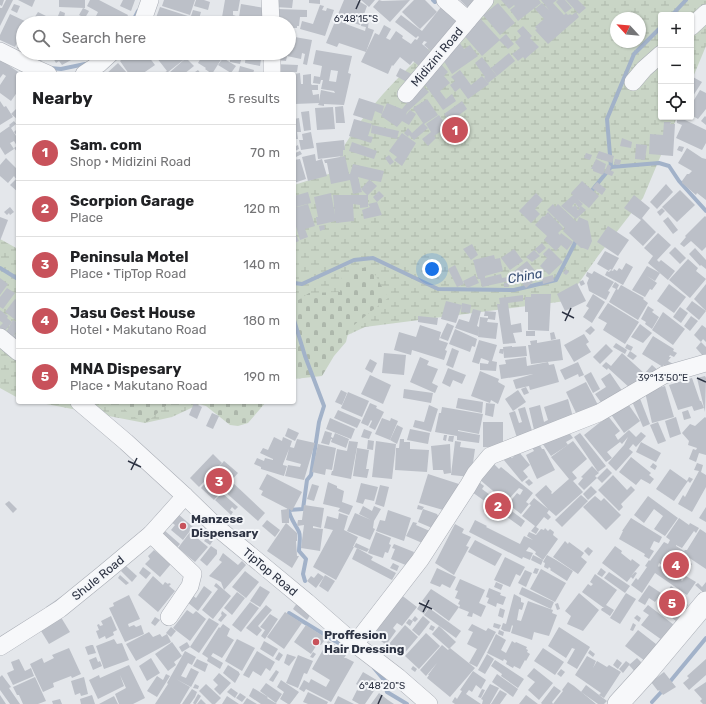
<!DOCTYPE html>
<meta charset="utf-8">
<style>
:root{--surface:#fff;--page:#f6f6f6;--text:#202124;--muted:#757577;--line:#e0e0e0;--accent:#c8525b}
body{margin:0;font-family:Rubik,sans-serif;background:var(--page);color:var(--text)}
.controls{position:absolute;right:12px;top:12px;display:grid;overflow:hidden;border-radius:4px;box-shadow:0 1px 3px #0004}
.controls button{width:36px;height:36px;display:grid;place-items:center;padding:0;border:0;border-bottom:1px solid var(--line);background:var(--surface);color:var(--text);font:20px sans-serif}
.compass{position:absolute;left:610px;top:12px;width:36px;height:36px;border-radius:50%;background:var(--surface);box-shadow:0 1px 3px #0004;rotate:296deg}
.you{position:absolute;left:432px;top:269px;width:14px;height:14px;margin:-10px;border:3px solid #fff;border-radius:50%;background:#1a73e8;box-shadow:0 0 0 6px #1a73e833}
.badge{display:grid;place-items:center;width:26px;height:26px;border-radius:50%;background:var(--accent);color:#fff;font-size:13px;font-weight:700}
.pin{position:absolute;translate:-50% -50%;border:2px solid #fff;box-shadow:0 1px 4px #0006}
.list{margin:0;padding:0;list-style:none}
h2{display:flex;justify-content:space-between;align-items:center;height:52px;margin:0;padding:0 16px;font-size:17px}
h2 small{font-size:13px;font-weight:400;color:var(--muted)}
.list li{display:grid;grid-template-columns:26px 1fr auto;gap:12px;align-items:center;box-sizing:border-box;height:56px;padding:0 16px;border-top:1px solid var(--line)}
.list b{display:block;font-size:15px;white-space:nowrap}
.list p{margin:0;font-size:13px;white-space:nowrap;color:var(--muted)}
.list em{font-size:13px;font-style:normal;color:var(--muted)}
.icon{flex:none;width:22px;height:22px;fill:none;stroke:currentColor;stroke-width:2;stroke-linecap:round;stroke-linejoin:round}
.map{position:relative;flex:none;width:706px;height:704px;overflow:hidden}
.search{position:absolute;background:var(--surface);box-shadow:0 1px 3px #0004;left:16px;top:16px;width:280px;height:44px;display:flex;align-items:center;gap:10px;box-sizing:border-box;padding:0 14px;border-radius:22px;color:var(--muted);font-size:15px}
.panel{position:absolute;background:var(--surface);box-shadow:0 1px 3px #0004;left:16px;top:72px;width:280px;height:332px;border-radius:4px}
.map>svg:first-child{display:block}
.wetland{fill:url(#wetland-marsh);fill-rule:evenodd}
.cemetery{fill:url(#cemetery-stones)}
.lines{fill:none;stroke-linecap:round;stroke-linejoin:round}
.stream{stroke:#a2b2c9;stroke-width:4}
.building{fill:#bcc0c8;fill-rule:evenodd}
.minor-casing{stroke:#a9adb5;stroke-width:18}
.tertiary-casing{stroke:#a9adb5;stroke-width:22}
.minor{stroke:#f7f8fa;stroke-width:17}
.tertiary{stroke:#f7f8fa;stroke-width:21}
.ticks{fill:none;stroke:#2d3343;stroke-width:1.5}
.poi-dot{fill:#c8525b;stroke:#f4f6f9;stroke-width:1.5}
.labels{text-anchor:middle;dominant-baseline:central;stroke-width:4;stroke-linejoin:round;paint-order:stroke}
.street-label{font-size:12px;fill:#2d3343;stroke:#f4f6f9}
.poi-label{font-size:12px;font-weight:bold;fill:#2d3343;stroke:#f4f6f9;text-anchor:start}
.water-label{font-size:13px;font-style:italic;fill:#384f75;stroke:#f4f6f9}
.ticks-label{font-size:10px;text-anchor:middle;fill:#2d3343;stroke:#f4f6f9;stroke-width:4;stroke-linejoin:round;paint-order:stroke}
</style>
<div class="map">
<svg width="706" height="704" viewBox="0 0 706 704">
<defs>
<pattern id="wetland-marsh" width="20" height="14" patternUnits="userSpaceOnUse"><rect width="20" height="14" fill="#c9d5c6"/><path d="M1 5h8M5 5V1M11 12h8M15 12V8" fill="none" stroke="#adb7ab"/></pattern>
<pattern id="cemetery-stones" width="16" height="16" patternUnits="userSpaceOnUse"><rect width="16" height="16" fill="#c9d5c6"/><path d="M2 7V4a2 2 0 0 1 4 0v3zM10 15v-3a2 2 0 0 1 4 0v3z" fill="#adb7ab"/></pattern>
</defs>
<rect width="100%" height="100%" fill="#e4e7eb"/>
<g class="wetland">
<path d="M481,0h225v46l-15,36v-67h-30v102h16l-34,81 -45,58 -32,45 -201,26 -71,33v-175l41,-13c3,-9 6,-20 11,-29 34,-55 88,-99 135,-143zM616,18h24v24h-24z"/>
<polygon points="0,239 18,249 18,398 0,388"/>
<polygon points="36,402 204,402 172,417 145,423"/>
</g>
<g class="cemetery">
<polygon points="369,267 376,276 388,298 349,329 346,342 334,356 322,376 294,379 294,303 309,293 340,292 342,277 355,269"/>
<path d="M119,402h60l-12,3 -20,17c-12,-3 -21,-9 -28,-20z"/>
<polygon points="192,402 266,402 248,423 238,426 230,425 206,406"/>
</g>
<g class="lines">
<g class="stream">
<polyline points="433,0 435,2"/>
<polyline points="672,15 686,0"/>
<polyline points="132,23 138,11"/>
<polyline points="50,68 61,69 85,64"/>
<polyline points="611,167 659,163 669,166 679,181 706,211"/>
<polyline points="589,194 611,167 607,119 634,54 661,27"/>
<polyline points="0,268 18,279"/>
<polyline points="294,283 302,284 354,260 373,258 438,289 514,290 556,280 577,239"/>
<path d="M294,320l11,36 19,50 -5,16 -8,53 -4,5 -4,29 -14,1c0,7 7,15 10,22 2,5 0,14 0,19l7,8 -3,15 2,7"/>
<polyline points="289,613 335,641 348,648"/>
<polyline points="374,668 384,680 387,692 407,704"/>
<polyline points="668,684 706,638"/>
<polyline points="652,702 664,689"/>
</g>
</g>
<g class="building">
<polygon points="0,0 4,0 2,6 0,5"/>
<polygon points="6,0 13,0 0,26 0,8 2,8"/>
<polygon points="18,0 35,0 32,7"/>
<polygon points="59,0 85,0 85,8 59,7"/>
<polygon points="90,0 99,0 128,15 124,23 93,22 98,12 87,6"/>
<polygon points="123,0 135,0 131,11 120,6"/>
<polygon points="164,0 195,0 190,15 162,6"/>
<polygon points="196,0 204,0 210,2 208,10 194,6"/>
<polygon points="225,0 240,0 238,11 233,11 233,15 239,17 241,4 265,8 262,23 221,23"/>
<polygon points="276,0 293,0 292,8 275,7"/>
<polygon points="309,0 320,0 320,4 309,3"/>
<polygon points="344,0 357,0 367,6 360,25 348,21 346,24 365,31 366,27 361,26 362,20 364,16 369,18 368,28 374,30 366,52 339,43 337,47 326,43"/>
<polygon points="361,0 375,0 369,7"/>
<polygon points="379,0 382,1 410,0 390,22 373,7"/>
<polygon points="414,0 425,0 437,12 420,29 402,12"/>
<polygon points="460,0 481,0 470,10"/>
<polygon points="501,0 539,0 541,3 518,21 510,10 515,6 514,5 509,9"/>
<polygon points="541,0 557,0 553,3 564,15 566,13 568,15 570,14 572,15 576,12 579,17 548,44 535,30 537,29 535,27 544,19 535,9 542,3 549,10"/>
<polygon points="558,0 565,0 572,8 565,13 556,2"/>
<polygon points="566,0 578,0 586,8 579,14"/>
<polygon points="498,3 515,23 500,35 483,15"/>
<polygon points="14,4 20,6 17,13 11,10"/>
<polygon points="320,5 324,6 322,10 326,11 327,8 334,10 325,36 300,29 302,21 313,24"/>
<polygon points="160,7 191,17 189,23 154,23"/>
<polygon points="441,7 461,23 431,51 424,45 427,42 424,41 422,44 436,56 425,71 413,61 410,65 400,57 393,66 392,65 388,74 361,62 375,33 379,35 384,25 391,29 386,38 390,40 396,31 403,36 402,38 411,44 415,39 417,40 419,37 418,36 416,38 395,22 401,15 422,31"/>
<polygon points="83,8 89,11 85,18 79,15"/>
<polygon points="278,9 307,10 307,17 300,17 299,26 297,26 297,28 289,28 289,23 278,23"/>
<polygon points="193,10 201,12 199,19 191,16"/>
<polygon points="60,11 65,13 64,18 58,16"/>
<polygon points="38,12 50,18 47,23 31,23"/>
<polygon points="10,14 29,23 23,23 23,35 22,37 20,36 15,47 0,40 0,35"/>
<polygon points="478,16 500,40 482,56 461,32"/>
<polygon points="523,26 532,36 530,38 539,47 525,59 523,57 518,61 512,54 520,48 515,42 521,36 517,31"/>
<polygon points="506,34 514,44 508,49 499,40"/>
<polygon points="289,36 312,40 307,65 303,64 305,54 302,53 301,59 287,56 286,61 277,60 278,53 289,53"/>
<polygon points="23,37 23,52 17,48"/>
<polygon points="459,42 464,49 470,45 478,56 452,74 440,55"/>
<path d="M316,50l36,6 -4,17 3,1 -7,31 -20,-1v2l-6,-1 1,-2 -24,1 -1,-30 6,-1 1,11h2v-9l8,-1v10l1,1h6v5h-6l1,5 6,-1v7l2,-11 14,3 -1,-2 -13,-2 2,-9h-2l-1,4 -7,-1 1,-7 6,1 2,-11 -9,-2zM331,70l7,1 -2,11 -7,-1z"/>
<polygon points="25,53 46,53 41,61"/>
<polygon points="54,53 78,53 80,55 62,65 59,61 56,63 52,56 55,54"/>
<polygon points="129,53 132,56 136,53 146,53 155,65 142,74 135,74 133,72 129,74 120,61"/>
<polygon points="153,53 182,53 186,58 168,72 169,74 162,74 167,71"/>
<polygon points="204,53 211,53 214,55 215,54 222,58 212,74 205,69 206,68 198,63"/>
<polygon points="218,53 225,53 224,57 218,55"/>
<polygon points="225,53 243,53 240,64 230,62 230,59 225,59"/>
<polygon points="246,53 262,53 260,66 245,63"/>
<polygon points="509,53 515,61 497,76 491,68"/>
<polygon points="482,57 497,76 488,83 484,78 485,77 475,63"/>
<polygon points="186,58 194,66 184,74 171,74 169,73"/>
<polygon points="223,58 236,66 231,73 218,65"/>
<polygon points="0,59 21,74 18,74 18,91 11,101 0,93 0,85 6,76 3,74 0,78"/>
<polygon points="118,63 128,74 106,74"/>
<polygon points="440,63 448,72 444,76 450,83 440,91 446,99 452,94 456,101 443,110 421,79"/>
<polygon points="274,64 298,65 297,72 274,72"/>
<polygon points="240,66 254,70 253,74 238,74"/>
<polygon points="400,68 417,77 412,85 396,76"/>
<polygon points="198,70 201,74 192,74"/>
<polygon points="460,70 471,85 482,76 489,84 468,99 460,88 455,92 450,85 455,81 451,77"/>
<polygon points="691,76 702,82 691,99"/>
<polygon points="418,82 429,92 407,112 406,115 410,110 416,114 409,125 402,121 397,127 381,116 387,103 402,109 407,103 401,99"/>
<polygon points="700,90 706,93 706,109 698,119 691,115 691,105"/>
<polygon points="359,98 384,106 382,114 375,111 372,121 353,115"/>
<polygon points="427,99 438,115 424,124 428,128 414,140 409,135 408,137 404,133 408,128 412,133 423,123 413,108"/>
<polygon points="0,101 4,107 6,106 13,117 0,125"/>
<polygon points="462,101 467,109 450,122 444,114"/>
<polygon points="343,106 345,123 336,123 335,107"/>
<polygon points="333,107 335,129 317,130 315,108"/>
<polygon points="16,109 18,111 17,119 11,114"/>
<polygon points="309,111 311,130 304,131 301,112"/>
<polygon points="439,115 447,127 434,136 436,138 428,146 422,139 431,132 426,124"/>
<polygon points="705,116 706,117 706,125 701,121"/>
<polygon points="680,117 683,117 685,119 685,120 706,130 706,143 702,150 676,138 682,125 677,123 677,119"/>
<polygon points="299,118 301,132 297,132 298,139 294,139 294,119"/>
<polygon points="354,119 372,124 368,136 373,137 371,143 349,136"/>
<polygon points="14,121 16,124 11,128 18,139 18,153 14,148 17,146 14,141 10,143 14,149 5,155 0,147 0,133 10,126 9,125"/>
<polygon points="664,122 671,122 670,124 675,124 673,156 649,154 650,134 663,135"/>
<polygon points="372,125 399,131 397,139 371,133"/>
<polygon points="18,128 18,137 14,132"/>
<polygon points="311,132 314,148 301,150 299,140 303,140 302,134"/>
<polygon points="402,133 416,143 402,166 394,160 397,157 389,151"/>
<polygon points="622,138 632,142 631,148 620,146"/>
<polygon points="344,140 345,150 343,150 343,156 318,159 316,143"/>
<polygon points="352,142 377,151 374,159 349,151"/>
<polygon points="636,144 647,145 645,160 635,159"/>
<polygon points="298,145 299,149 295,151 294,147"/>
<polygon points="679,146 684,147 682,152 677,150"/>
<polygon points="687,148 702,158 706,159 706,200 697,193 696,195 682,183 682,181 687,174 689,174 692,171 678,163"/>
<polygon points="300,151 302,154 296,157 295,153"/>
<polygon points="599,151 614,156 612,163 596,158"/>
<polygon points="586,153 592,155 590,160 584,158"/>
<polygon points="315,154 316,161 322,159 327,176 308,181 302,157"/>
<polygon points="389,155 394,162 390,165 385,158"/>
<path d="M345,156l4,18h1l3,-10 31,7 -3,11 -11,-2 7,6 -9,9v12l-8,1v-3l-7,-1 1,17 -18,2v-2l-18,4h-1l-1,-8h2l-4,-20 17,-4 4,22 -2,-20h34l-6,-6 1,3 -9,2 -3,-14 -19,4 -4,-21h-2l-1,-3zM358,177l11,3 -8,9z"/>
<polygon points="6,158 18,170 18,192 10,185 16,179 14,176 8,183 0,176 0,165"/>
<polygon points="300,159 306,179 294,183 294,166 295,166 294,160"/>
<polygon points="596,159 606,164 603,175 593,171 593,169 591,169"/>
<polygon points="615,159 621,160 620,165 614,164"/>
<polygon points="608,164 611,166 610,170 614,172 612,176 604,173"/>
<polygon points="582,181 599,196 589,208 578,199 583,204 579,208 575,203 572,206 573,207 575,205 578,208 577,209 578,210 581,206 586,210 576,219 561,206 573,195 571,193"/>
<polygon points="597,182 606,189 602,195 592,188"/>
<polygon points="666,184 673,192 657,209 650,202"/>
<polygon points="680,190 695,205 677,222 662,207"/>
<polygon points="379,191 384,196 377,202 382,215 364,219 362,210 370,207 368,204 377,202 373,197"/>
<polygon points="308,192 311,203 296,207 294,196"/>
<polygon points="536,193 543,200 535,209 540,214 531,223 519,211"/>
<polygon points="634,195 650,208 642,218 656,232 643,246 629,233 641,220 624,208"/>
<polygon points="308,204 315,226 305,229 308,237 300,240 294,220 294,208"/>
<polygon points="553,204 555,207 558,204 577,222 579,217 588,221 592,241 588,250 583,248 581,248 563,231 565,228 547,210"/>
<polygon points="10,207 14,212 10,215 9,213 7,215 4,212"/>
<polygon points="662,208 665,211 660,216 657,212"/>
<polygon points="548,212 563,228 558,233 560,235 561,233 573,242 567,250 561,245 556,251 544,240 547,236 535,225 543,216 544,217"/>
<polygon points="705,216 706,217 706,247 702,251 691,241 684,247 680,244 686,237 685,236"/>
<polygon points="0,217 8,220 0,241"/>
<polygon points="668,217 678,230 673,234 663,221"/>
<polygon points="324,225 325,229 320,231 319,226"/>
<polygon points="608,226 629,240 618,256 597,242"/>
<polygon points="294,233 295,233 299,241 294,243"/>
<polygon points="658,233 671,245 657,260 659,262 661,260 675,271 668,280 648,263 653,256 644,248"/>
<polygon points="542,243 546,248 539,254 535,249"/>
<polygon points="472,244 478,255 471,260 463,249"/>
<polygon points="675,247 686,258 680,264 669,253"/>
<polygon points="549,248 563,262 549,275 540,266 547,258 543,254"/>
<polygon points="695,248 706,260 706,269 701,265 700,266 689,254"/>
<polygon points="514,249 523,261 510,270 501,258"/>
<polygon points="534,250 540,256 532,262 526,257"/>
<polygon points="605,251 619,258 612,270 610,269 609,271 597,264"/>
<polygon points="494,255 495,259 500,258 503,271 485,276 485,278 501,274 502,278 508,277 509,281 482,287 480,279 478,279 473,260"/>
<polygon points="688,259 698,268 696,271 706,279 690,298 669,280"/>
<polygon points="527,261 537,273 530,279 533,282 526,288 513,272"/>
<polygon points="626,263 633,267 623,285 605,275 607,271 609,272 611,270 613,271 614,269 617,271 619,268 622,270"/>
<polygon points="455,265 464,284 457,287 448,269"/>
<polygon points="647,266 660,273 655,281 647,276 657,283 652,290 650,289 645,297 632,290"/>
<polygon points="566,269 569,272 566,275 563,273"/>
<polygon points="594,271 614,282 608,291 610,292 606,300 589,291 587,283 589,278 586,276 587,272 592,274"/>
<polygon points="475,275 479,283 467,288 463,281"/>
<polygon points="553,275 554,281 543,284 542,278"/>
<polygon points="0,278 8,284 0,295"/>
<polygon points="583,280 585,284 581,286 579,282"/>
<polygon points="615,282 619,285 617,289 618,290 621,285 644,298 643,299 648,303 638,320 609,302 616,289 612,287"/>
<polygon points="504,283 508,283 509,287 504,287"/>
<polygon points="577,283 586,301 565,311 557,294"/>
<polygon points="669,284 686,297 674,313 657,301"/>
<polygon points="706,284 706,311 694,299"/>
<polygon points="7,288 15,293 3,309 0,307 0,297"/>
<polygon points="531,294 551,294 549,331 528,330 528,312 525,312 525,297 531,297"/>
<polygon points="593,294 605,302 592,323 583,317 589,308 586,306"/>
<polygon points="523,295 523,301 508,303 511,325 521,323 522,332 513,333 516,343 503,344 497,304 500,304 499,298"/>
<polygon points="15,299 18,301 18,322 5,312"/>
<polygon points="446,301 462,305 456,323 441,319"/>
<polygon points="692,301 699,306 696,311 699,306 706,311 699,320 686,309"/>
<polygon points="462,303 471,305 470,313 461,312"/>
<polygon points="608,303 639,322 625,344 603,330 607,323 598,318"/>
<polygon points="648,306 654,310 652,312 659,317 652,329 645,324 646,322 641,319"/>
<polygon points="680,307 688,313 681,323 673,317"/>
<polygon points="473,309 481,311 477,326 479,327 480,317 488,318 488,316 484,316 485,311 496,312 495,320 488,319 487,322 498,323 496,339 478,337 479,329 478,336 455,328 459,319 469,322"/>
<polygon points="0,310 8,316 7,318 12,322 4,332 0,329 0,326 3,323 0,321"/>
<polygon points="663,312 685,329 673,345 652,330"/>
<polygon points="418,316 438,318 437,325 418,322"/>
<polygon points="691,316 698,321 690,331 684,326"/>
<polygon points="13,320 18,323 18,329 12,339 5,334"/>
<polygon points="447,323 454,326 448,341 440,338"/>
<polygon points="640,324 652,333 643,343 631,337"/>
<polygon points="420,325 441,332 439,340 448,343 445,350 447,351 444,360 412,350 411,355 394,350 399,332 416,337"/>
<polygon points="702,325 706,328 706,342 703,339 701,342 694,335"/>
<polygon points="591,326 595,330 590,335 585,331"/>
<polygon points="455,329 477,339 475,347 472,346 470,352 449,344"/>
<polygon points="18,331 18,343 12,339"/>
<rect x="526" y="331" width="9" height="5"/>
<polygon points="554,332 556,339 551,340 550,333"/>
<polygon points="584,334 589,342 586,344 591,352 574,362 564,345"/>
<polygon points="653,336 674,349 673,351 677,353 674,357 670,355 669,357 671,357 668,361 673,364 670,370 663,365 663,367 642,354"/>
<polygon points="560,339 563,360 531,364 528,345 531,345 530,341 537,340 537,343"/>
<polygon points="479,340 497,345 492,361 497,362 496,371 480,370 480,363 488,364 489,361 481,358 479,364 472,362"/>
<polygon points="701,342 706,347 706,354 703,356 696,348"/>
<polygon points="616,343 627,350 625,354 613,347"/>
<polygon points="606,344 613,351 600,364 593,357"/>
<polygon points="627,344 633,347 631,351 625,348"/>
<polygon points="512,346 512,347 526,346 527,356 504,358 503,347"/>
<polygon points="452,348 459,351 453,368 446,365"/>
<polygon points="500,349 504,349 503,354 499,353"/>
<polygon points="630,351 637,356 633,360 627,356"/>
<polygon points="384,353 406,355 404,375 382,373"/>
<polygon points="622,353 645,374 631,389 608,368 607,370 602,366 606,362 611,366"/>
<polygon points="420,357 429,361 427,365 438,369 432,383 438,386 435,393 410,382"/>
<polygon points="526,357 527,366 548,362 549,365 554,364 559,382 530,390 529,386 516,389 513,380 533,374 501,379 499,365 506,364 505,360"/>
<polygon points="370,359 377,363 372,373 365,369"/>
<polygon points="578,362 584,375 579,377 578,374 565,380 560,370"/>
<polygon points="652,365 661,373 652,379 645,373"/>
<polygon points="448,368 466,375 462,384 453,380 450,387 442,383"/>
<polygon points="480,371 499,379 498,382 505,386 498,404 491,400 490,403 471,396"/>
<polygon points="591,372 600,389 593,393 584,376"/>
<polygon points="610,373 625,395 605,408 595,394 606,387 601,379"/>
<polygon points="370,375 391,385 383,404 361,394"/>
<polygon points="705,376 706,378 705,412 697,378"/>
<polygon points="692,378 700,401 701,401 704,408 694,411 692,406 678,410 669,385"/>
<polygon points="586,382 599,407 577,415 566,392"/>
<polygon points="665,386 674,417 652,423 645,392"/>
<polygon points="526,387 529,393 524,395 521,389"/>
<polygon points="404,389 433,393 431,403 403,398"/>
<polygon points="341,390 347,393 342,405 335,402"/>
<polygon points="518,390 526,402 513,411 505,399"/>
<polygon points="348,392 369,401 362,417 341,408"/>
<polygon points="639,396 650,424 643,427 631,399"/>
<polygon points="458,398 483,402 482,413 456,408"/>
<polygon points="568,399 573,417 534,430 529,408 540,405 544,422 548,420 544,407"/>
<polygon points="626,401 640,421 624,433 610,413"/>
<polygon points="194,403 202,407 197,419 189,415"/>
<polygon points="370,403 377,406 376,408 384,412 375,430 369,427 372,421 371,420 368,426 361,423"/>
<polygon points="486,403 495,404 493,417 485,415"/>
<polygon points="429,405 438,409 431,432 413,427 415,420 424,422"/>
<polygon points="442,407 483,414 479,434 458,430 458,431 480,435 479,443 457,440 457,436 435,432 439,413 441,413"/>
<polygon points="525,407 533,434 518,441 509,413 515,411 519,423 522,422 518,409"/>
<polygon points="338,410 361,420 357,428 334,418"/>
<polygon points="688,410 691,418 684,420 682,412"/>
<polygon points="212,413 219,416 213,429 206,426"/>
<polygon points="608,416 620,431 615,435 618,440 629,430 636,437 641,432 646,436 636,447 633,444 629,449 633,452 616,471 608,463 624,445 628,437 622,444 620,442 607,452 612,458 606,462 584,435"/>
<polygon points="676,417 681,434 670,438 665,421"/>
<polygon points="705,417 706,418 706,455 699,453 696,462 689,459 693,449 696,450 697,448 688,445 689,441 682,433 690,424 695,426"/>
<polygon points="330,418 355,429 351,439 326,429"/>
<polygon points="382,418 390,421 391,418 398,421 390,440 375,434"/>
<polygon points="483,422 503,422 503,448 483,447"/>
<polygon points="658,422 666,441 658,444 650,425"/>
<polygon points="397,425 403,428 397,444 390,440"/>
<polygon points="288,428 299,433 295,441 285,436"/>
<polygon points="364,429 372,432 369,439 361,437"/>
<polygon points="410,429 430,433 428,444 407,440"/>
<polygon points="325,431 332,433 331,437 333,438 335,433 349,439 346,448 331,442 332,439 331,439 329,445 321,443"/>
<polygon points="568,431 573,438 566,442 568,445 551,456 542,443"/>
<polygon points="580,433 606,466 598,472 574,437"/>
<polygon points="444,435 447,435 446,441 443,440"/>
<polygon points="449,436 454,436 453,442 448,441"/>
<polygon points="274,437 282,441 283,437 292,441 290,447 294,448 297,439 315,443 304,480 285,476 288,465 300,467 301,464 286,460 289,449 283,464 283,465 287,466 284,476 261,469 261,467 254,464 257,458 264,461 265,458 273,460 273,459 260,453 263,448 268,450"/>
<polygon points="400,439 404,439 404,442 410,442 410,449 429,450 427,472 395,470 396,448 399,448"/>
<polygon points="368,440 374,441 373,450 367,449"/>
<polygon points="349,441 358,442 351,479 331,475 332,471 333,471 337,449 347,451"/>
<polygon points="376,441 396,444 392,479 372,477"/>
<polygon points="455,441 461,442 460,447 475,449 471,477 451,475"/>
<polygon points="573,441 587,459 572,472 577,478 573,481 583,492 556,516 549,510 547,513 551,517 548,520 544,517 536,527 539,529 536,534 531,531 535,526 522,516 531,505 529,504 534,498 548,509 535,495 546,485 552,492 551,493 552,494 569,479 551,457"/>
<polygon points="538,442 542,449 544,449 555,470 537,479 526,455 534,451 531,445"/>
<polygon points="641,442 661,453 656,462 636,452"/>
<polygon points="318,444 336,448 332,470 326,469 325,475 312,472"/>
<polygon points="450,444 451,473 444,474 443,470 433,470 431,446"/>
<polygon points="357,448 369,450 366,469 369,469 367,478 353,476"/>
<polygon points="519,452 530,465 523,471 528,477 522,482 503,459 508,455 512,458 514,456 511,453"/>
<polygon points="213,454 222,463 199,487 190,478"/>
<polygon points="631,457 651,473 649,475 654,479 650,484 641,479 636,485 619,472"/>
<polygon points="224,461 238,473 214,500 201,488"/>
<polygon points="653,463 657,466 655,470 650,467"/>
<polygon points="697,463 703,465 701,472 706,475 706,487 692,512 678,504 683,495 685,497 699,471 694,470"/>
<polygon points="488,464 492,467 494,464 499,469 501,467 533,493 526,502 529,504 521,514 508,504 517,493 520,495 523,490 519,488 506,502 479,479"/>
<polygon points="592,466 599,473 595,476 597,478 584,490 578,484 583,478 581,477"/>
<polygon points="607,468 612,473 602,483 597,478"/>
<polygon points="670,469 687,481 689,477 693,479 690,483 688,481 674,501 656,489"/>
<polygon points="267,474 302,492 292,511 289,509 289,523 282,523 281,510 288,509 261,495 263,491 259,489"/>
<polygon points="428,474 459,484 450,512 419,503"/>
<polygon points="613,475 627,490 631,486 635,490 621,504 623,507 619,511 598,490"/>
<polygon points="529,479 533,483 529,486 525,482"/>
<polygon points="232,482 265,513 258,521 224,491"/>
<polygon points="328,482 337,486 337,488 344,491 342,502 353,506 349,515 338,511 340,508 323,504"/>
<polygon points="479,482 484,486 482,489 525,521 521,527 472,492"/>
<polygon points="361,483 378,487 374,501 365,499 363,504 356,502"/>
<polygon points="312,484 319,486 314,501 307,499"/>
<polygon points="380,485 389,487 384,507 375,504"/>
<polygon points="591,486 597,492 588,500 583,494"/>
<polygon points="222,493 238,507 235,510 232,507 230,510 233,512 231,515 215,500"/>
<polygon points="581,495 588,501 562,527 555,520"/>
<polygon points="595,496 601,501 604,498 621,515 606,530 583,507"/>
<polygon points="648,496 678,518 665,536 654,529 663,516 654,509 644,523 634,515"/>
<polygon points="9,501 17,509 13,513 5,504"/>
<polygon points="304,505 324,508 321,528 313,526 313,528 323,529 320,551 301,548 304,525 297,526 298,520 302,520"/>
<polygon points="418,505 424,507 422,510 417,509"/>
<polygon points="363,506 372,511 374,506 381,509 374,521 373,528 375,529 370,540 347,531 355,513 371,520 359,514"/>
<polygon points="706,507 706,522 699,518"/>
<polygon points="423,509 437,514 438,516 440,517 432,528 418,522"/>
<polygon points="388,510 411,518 404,541 376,531 380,520 385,521"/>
<polygon points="339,513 348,516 344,530 358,537 353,547 354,547 336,580 313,567 333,530 324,528 327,516 338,519"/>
<polygon points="178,514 193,527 183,540 171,530 175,525 171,522"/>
<polygon points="631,518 662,537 659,543 654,541 650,549 654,551 649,559 644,556 645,554 619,539 623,531 622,531"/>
<path d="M679,518l10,7 1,-2 9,5 -3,5 -2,-2 -12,17 -6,-3v1l8,5 1,-1h2l13,-21 6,4v36l-24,-16 -1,2 11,9 -11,16 1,1 4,-5 10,6 -9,13 -32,-22 -13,20 -11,-8 5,-7 2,2 9,-13 -2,-1 4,-6 1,1 14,-19 4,2 2,-4 -4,-3zM659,563l14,10 -1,1 -12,-8 -1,1 -1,-1z"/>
<polygon points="267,520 280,530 275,537 262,526"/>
<polygon points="475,520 487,526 486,527 520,544 524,536 533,540 527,536 529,532 536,535 541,529 544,530 545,528 548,531 550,529 554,532 553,535 558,539 543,560 535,554 536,552 529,547 526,551 533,553 530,560 523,557 522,559 469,532"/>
<polygon points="413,522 417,523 416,525 432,532 427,545 406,536"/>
<polygon points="286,523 297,533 297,541 296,541 297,556 299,556 292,568 267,551"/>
<polygon points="455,524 464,529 462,533 471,537 466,546 469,547 454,575 435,563"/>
<polygon points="164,530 180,544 175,550 159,536"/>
<polygon points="190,532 208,547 195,562 178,548"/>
<polygon points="211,532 217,535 210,545 204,541"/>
<polygon points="376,532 391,538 389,544 391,545 388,553 385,552 383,558 368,553"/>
<polygon points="475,540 502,554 495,566 468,552"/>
<polygon points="565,541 568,544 569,542 584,553 581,557 587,562 578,574 553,557"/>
<polygon points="356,543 369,549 367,552 354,547"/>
<polygon points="394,544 414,552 408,566 391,559 395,549 392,548"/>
<polygon points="211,546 217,550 217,554 207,566 200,560"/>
<polygon points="615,546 622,551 621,553 631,561 632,559 640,565 631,576 635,572 637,573 633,579 631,577 627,582 602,563"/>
<polygon points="588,547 593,551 589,556 584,551"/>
<polygon points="357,548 373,557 371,560 396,573 392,580 352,559"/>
<polygon points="154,550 171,564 160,577 145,564 150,559 148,556"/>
<polygon points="223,553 238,565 242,561 246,565 224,590 221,582 209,576 222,562 219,560"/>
<polygon points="533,555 543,560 541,565 531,560"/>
<polygon points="547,555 556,560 552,565 556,560 573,571 567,581 550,570 551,569 549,567 548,569 544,567 545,563 543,562"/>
<polygon points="505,557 525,567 520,576 516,574 510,587 494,580"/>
<polygon points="393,563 399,566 397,571 390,568"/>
<polygon points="126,566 137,576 132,582 121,571"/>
<polygon points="143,567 151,573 146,579 139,573"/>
<polygon points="437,568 456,577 450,588 442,584 440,587 430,583"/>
<polygon points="535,568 539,569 537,574 533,573"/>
<polygon points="601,568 606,572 602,577 597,574"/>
<polygon points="541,569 566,583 555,602 530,589"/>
<polygon points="525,570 532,573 526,587 518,583"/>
<polygon points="245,571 259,582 246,598 232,587"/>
<polygon points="609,572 630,586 625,593 604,578"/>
<polygon points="318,573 324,577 316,588 307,581 311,576 314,578"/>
<polygon points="595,574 617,590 606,605 614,610 610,616 601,610 602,608 604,608 582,592 588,584 591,586 593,584 590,582"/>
<polygon points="120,575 129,583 126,585 118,578"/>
<polygon points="325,575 335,581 328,592 319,586"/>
<polygon points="153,576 163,585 165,582 168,584 169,583 171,584 169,586 175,591 158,612 138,595"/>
<polygon points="460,579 485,590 479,603 486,606 481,617 473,613 472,617 467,616 469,612 459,608 460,605 458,604 460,600 455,598 458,591 455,590"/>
<polygon points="496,582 503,585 501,590 494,587"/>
<polygon points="706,582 706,592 705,594 695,585 698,583 702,587"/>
<polygon points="216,583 231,596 213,619 202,610 218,589 214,586"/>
<polygon points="649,585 661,593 655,602 649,598 645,605 638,601"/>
<polygon points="204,586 212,592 198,611 187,602 192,595 196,598"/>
<polygon points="260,586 270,592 260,607 250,601"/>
<polygon points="671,586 684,596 681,600 688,605 676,621 657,606"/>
<polygon points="522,587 554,602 551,609 519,594"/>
<polygon points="489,588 501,593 500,595 506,597 503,605 497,603 496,607 487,603 489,598 486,597"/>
<polygon points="431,589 459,607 449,621 422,601"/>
<polygon points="237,592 245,598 232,615 224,608"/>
<polygon points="579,593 599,610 583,631 567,624 571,616 565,611"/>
<polygon points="626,593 636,599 620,624 610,618"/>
<polygon points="400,594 417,607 402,626 397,623 393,628 396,631 386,645 371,633"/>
<polygon points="514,594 521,598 521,602 524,603 522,610 519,609 517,620 521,621 528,601 553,610 552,613 557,615 549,636 534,632 532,640 511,633 513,626 512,625 510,632 504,631 501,629 503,623 506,624"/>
<polygon points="129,595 140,619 128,624 129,627 134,625 136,627 141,625 144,634 125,642 109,608 114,606 113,603"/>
<polygon points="62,596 65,600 49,612 46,607"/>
<polygon points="250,602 259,608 241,632 232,625"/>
<polygon points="297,603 311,614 307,620 293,609"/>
<polygon points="421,603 428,608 424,614 417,609"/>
<polygon points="558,603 560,609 557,610 555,604"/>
<polygon points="266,605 272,610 258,626 262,630 257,636 246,628"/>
<polygon points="648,605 674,625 662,640 641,625 649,615 643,611"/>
<polygon points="429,608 461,631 456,638 424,615"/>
<polygon points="500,608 505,610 503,618 498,616"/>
<polygon points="187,610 193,614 196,611 206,619 190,641 173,628"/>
<polygon points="222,611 227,615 221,622 218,620 222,615 221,614"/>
<polygon points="285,612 302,623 284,649 267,637"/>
<polygon points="59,614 70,632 49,644 38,626"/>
<polygon points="270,614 278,619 265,639 261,636 265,630 260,627"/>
<polygon points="637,615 641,618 639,622 634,618"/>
<polygon points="111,616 117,630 113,632 114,635 106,639 105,636 99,639 96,631 99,630 97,625 99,624 100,626 103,625 101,621"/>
<polygon points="415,616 418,619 415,622 412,620"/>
<polygon points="423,616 430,622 419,636 412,630"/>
<polygon points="155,617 160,620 155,626 151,623"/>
<polygon points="209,618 219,624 199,653 190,647"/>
<polygon points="409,619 413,621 410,626 406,623"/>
<polygon points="494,623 501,625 499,629 493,627"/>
<polygon points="633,623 636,625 633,631 630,630"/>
<polygon points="223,624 230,629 227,636 234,640 222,658 213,653 211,656 223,663 220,669 207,661 208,658 202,654 219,627 220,628"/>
<polygon points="472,624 486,631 488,628 496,632 477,667 469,663 477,649 467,644 473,632 468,630"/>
<polygon points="306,625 326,638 321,645 318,643 311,654 294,642"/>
<polygon points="405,625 418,637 403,655 389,644"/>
<polygon points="431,625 435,627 433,631 429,629"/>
<polygon points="439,626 456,642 449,649 432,634"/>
<polygon points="171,627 176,631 171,637 166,633"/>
<polygon points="559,627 590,647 577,669 567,663 575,649 572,648 566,658 548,646"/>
<polygon points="499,630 504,632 503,636 498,634"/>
<polygon points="638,630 656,644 660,639 664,642 645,661 625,646"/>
<polygon points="149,632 153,637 160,634 162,637 167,634 171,642 136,661 126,644"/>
<polygon points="426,633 440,646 419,669 405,656"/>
<polygon points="496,634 506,640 501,650 506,653 512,641 515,643 516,642 527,647 526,649 528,650 527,652 530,654 526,661 525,660 520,669 514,666 513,668 506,664 507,661 504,659 503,661 487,653"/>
<polygon points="114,639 117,644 122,643 129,660 104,669 96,646"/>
<polygon points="237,639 255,648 242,671 225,661"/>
<polygon points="264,641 278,649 273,657 260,649"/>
<polygon points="328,641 348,652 344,658 346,658 354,662 331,702 306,689 304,692 299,689 304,680 309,683 311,679 326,687 330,680 312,669"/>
<polygon points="172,642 182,656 174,662 176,665 168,671 155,654"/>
<polygon points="187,642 190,647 182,652 179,647"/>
<polygon points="91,645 93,645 96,653 88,655 85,647"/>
<polygon points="442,645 448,650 450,648 475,668 450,697 427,678 429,675 428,675 437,663 426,676 420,670"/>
<polygon points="69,648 81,674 72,678 71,676 53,683 54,687 43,692 30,664 42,658 44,663 54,658 52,655"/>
<polygon points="543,648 564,662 555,675 534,661"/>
<polygon points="590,650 595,654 593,657 588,653"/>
<polygon points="185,651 196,657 192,665 188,663 181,676 186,678 191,668 199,672 191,687 176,679 190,687 180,704 155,704 168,684 167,683"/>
<polygon points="257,651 275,662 270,671 266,668 261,676 253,671 249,678 243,675"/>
<polygon points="279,652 283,655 279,661 275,659"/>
<polygon points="313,652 316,654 313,658 310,657"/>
<polygon points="287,654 296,657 289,666 284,663"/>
<polygon points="487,654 494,659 485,674 478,670"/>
<polygon points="298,655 313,661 307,674 304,673 298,688 286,683"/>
<polygon points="587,656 596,661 593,668 597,661 607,667 609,665 621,672 604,698 599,695 601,693 575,675"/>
<polygon points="96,657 98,662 100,661 102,666 93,670 89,660"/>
<polygon points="151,658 160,673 147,681 139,666"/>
<polygon points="637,658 645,666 637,674 629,665"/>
<polygon points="19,659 25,671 31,668 34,676 13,685 7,673 14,670 11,662"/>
<polygon points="197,659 208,664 205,672 193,666"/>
<polygon points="617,659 622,663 618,669 613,665"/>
<polygon points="706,659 706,675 689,690 683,683 689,678 687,676"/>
<polygon points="495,660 524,679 518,688 501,676 502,674 491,666"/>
<polygon points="626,661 630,664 623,673 619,669"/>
<polygon points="129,665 145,698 133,704 119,704 115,694 126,688 120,675 124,686 98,699 89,680 99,675 100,678"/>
<polygon points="228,665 239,672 239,673 240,674 235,683 223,673"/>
<polygon points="413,666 417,669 415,672 411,669"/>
<polygon points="534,668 553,683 539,700 528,690 535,682 527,676"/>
<polygon points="561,669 565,672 561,677 557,674"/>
<polygon points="276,670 279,672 273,682 269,680"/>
<polygon points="473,671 486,680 481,689 476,685 472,692 469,690 466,694 481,704 455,704 452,702 455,697 457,699 462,691 460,690"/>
<polygon points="363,672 380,682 365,704 359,704 352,700 357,690 359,691 361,687 356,684"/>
<polygon points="664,672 676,687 663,695 659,690 658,691 651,682"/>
<polygon points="219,673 231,683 220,695 214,689 218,685 213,680"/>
<polygon points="166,674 170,676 157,697 147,691 157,676 163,680"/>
<polygon points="497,674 518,689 513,697 492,682"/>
<polygon points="2,675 11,687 9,688 20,704 10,704 0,690 0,677"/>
<polygon points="35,677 46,701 38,704 23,704 19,695 17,695 13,687"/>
<polygon points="84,677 88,694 81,696 80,693 75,695 71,681"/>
<polygon points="281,680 299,692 290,704 288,704 280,699 284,692 277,687"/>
<polygon points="568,682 574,686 596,704 542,704 541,703 554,686 561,691 552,702 553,704 563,691 562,690"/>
<polygon points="706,682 706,704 703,704 700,701 702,699 694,690"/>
<polygon points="266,683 282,694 276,703 260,691"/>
<polygon points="195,684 199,686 198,689 193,688"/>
<polygon points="206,684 221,698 215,704 212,704 199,691"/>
<polygon points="490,684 499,688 490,704 482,704 483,700 481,699"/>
<polygon points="586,685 607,701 604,704 598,704 581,692"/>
<polygon points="231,688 238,693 235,698 227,692"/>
<polygon points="253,688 268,697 267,698 277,704 261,704 249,696"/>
<polygon points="192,689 197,692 195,697 190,704 182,704"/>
<polygon points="482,689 485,690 481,698 478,697"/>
<polygon points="500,690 507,694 500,704 491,704"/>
<polygon points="308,692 328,702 327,704 308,704 303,702"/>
<polygon points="240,693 246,697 242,702 236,698"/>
<polygon points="379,693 388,700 394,704 371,704"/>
<polygon points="198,694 201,696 196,704 194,704 193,703"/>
<polygon points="0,695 6,704 0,704"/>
<polygon points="92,695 95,704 81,704 80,699"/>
<polygon points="526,695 538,704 519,704"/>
<polygon points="114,696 118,704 99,704"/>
<polygon points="227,696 239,704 222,704"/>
<polygon points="338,696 354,704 334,704"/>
<polygon points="247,698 257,704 243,704"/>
<polygon points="60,699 62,704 53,704 52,701"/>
<polygon points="201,699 206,704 197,704"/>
</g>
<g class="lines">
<defs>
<g id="minor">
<polyline points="270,0 271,23"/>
<polyline points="445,0 468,20"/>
<polyline points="142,23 150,0"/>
<polyline points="691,27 706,13"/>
<polyline points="0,51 30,66 48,74"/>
<polyline points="272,53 272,74"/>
<polyline points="84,74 99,64 111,53"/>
<polyline points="633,82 644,69 661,54"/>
<polyline points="406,94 485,0"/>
<polyline points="0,337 18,352"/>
<polyline points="79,402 126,442 185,496 220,530 307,602 355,644 398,677 429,704"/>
<polyline points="151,534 193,574 190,586 169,617"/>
<polyline points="355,644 420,560 468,486 475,474 490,456 599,413 664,375 706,363"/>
<polyline points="0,647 60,609 103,574 151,534 185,496"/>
</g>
<polyline id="tertiary" points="618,704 648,671 706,602"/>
</defs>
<use href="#minor" class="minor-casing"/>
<use href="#tertiary" class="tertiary-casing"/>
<use href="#minor" class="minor"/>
<use href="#tertiary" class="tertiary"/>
</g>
<path class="ticks" d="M356,9l4,-9M562,312l12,6M565,321l6,-13M697,378l9,4M128,461l13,6M131,470l6,-12M419,603l13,6M423,612l6,-12M378,704l4,-9"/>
<g class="poi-dot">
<circle cx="183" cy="526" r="4"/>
<circle cx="316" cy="642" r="4"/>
</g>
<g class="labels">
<g class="street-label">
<text transform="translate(437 57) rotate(-50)">Midizini Road</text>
<text transform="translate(270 572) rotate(40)">TipTop Road</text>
<text transform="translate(98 578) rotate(-39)">Shule Road</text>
</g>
<g class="poi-label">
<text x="191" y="519">Manzese<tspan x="191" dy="14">Dispensary</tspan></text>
<text x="324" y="635">Proffesion<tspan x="324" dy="14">Hair Dressing</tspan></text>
</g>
<g class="water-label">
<text transform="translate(525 276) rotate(-10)">China</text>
</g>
</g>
<g class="ticks-label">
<text x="356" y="22">6°48'15"S</text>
<text x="663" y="381">39°13'50"E</text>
<text x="382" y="689">6°48'20"S</text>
</g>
</svg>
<div class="controls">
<button>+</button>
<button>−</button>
<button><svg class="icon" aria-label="locate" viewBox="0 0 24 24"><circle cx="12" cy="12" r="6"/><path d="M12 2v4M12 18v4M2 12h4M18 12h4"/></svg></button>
</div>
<svg class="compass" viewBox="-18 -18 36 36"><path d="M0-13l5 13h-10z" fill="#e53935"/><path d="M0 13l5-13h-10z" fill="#757577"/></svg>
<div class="you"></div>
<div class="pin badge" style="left:455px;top:130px">1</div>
<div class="pin badge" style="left:498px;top:506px">2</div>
<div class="pin badge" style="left:219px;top:481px">3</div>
<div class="pin badge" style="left:676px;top:565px">4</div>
<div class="pin badge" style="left:672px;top:603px">5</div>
<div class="search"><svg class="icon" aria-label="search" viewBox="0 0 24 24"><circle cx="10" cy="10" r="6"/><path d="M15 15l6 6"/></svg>Search here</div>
<section class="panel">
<h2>Nearby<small>5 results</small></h2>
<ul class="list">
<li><span class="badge">1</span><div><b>Sam. com</b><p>Shop · Midizini Road</p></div><em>70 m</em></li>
<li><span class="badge">2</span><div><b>Scorpion Garage</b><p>Place</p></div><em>120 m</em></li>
<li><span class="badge">3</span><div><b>Peninsula Motel</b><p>Place · TipTop Road</p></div><em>140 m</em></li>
<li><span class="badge">4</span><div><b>Jasu Gest House</b><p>Hotel · Makutano Road</p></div><em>180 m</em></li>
<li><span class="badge">5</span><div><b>MNA Dispesary</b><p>Place · Makutano Road</p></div><em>190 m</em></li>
</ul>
</section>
</div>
